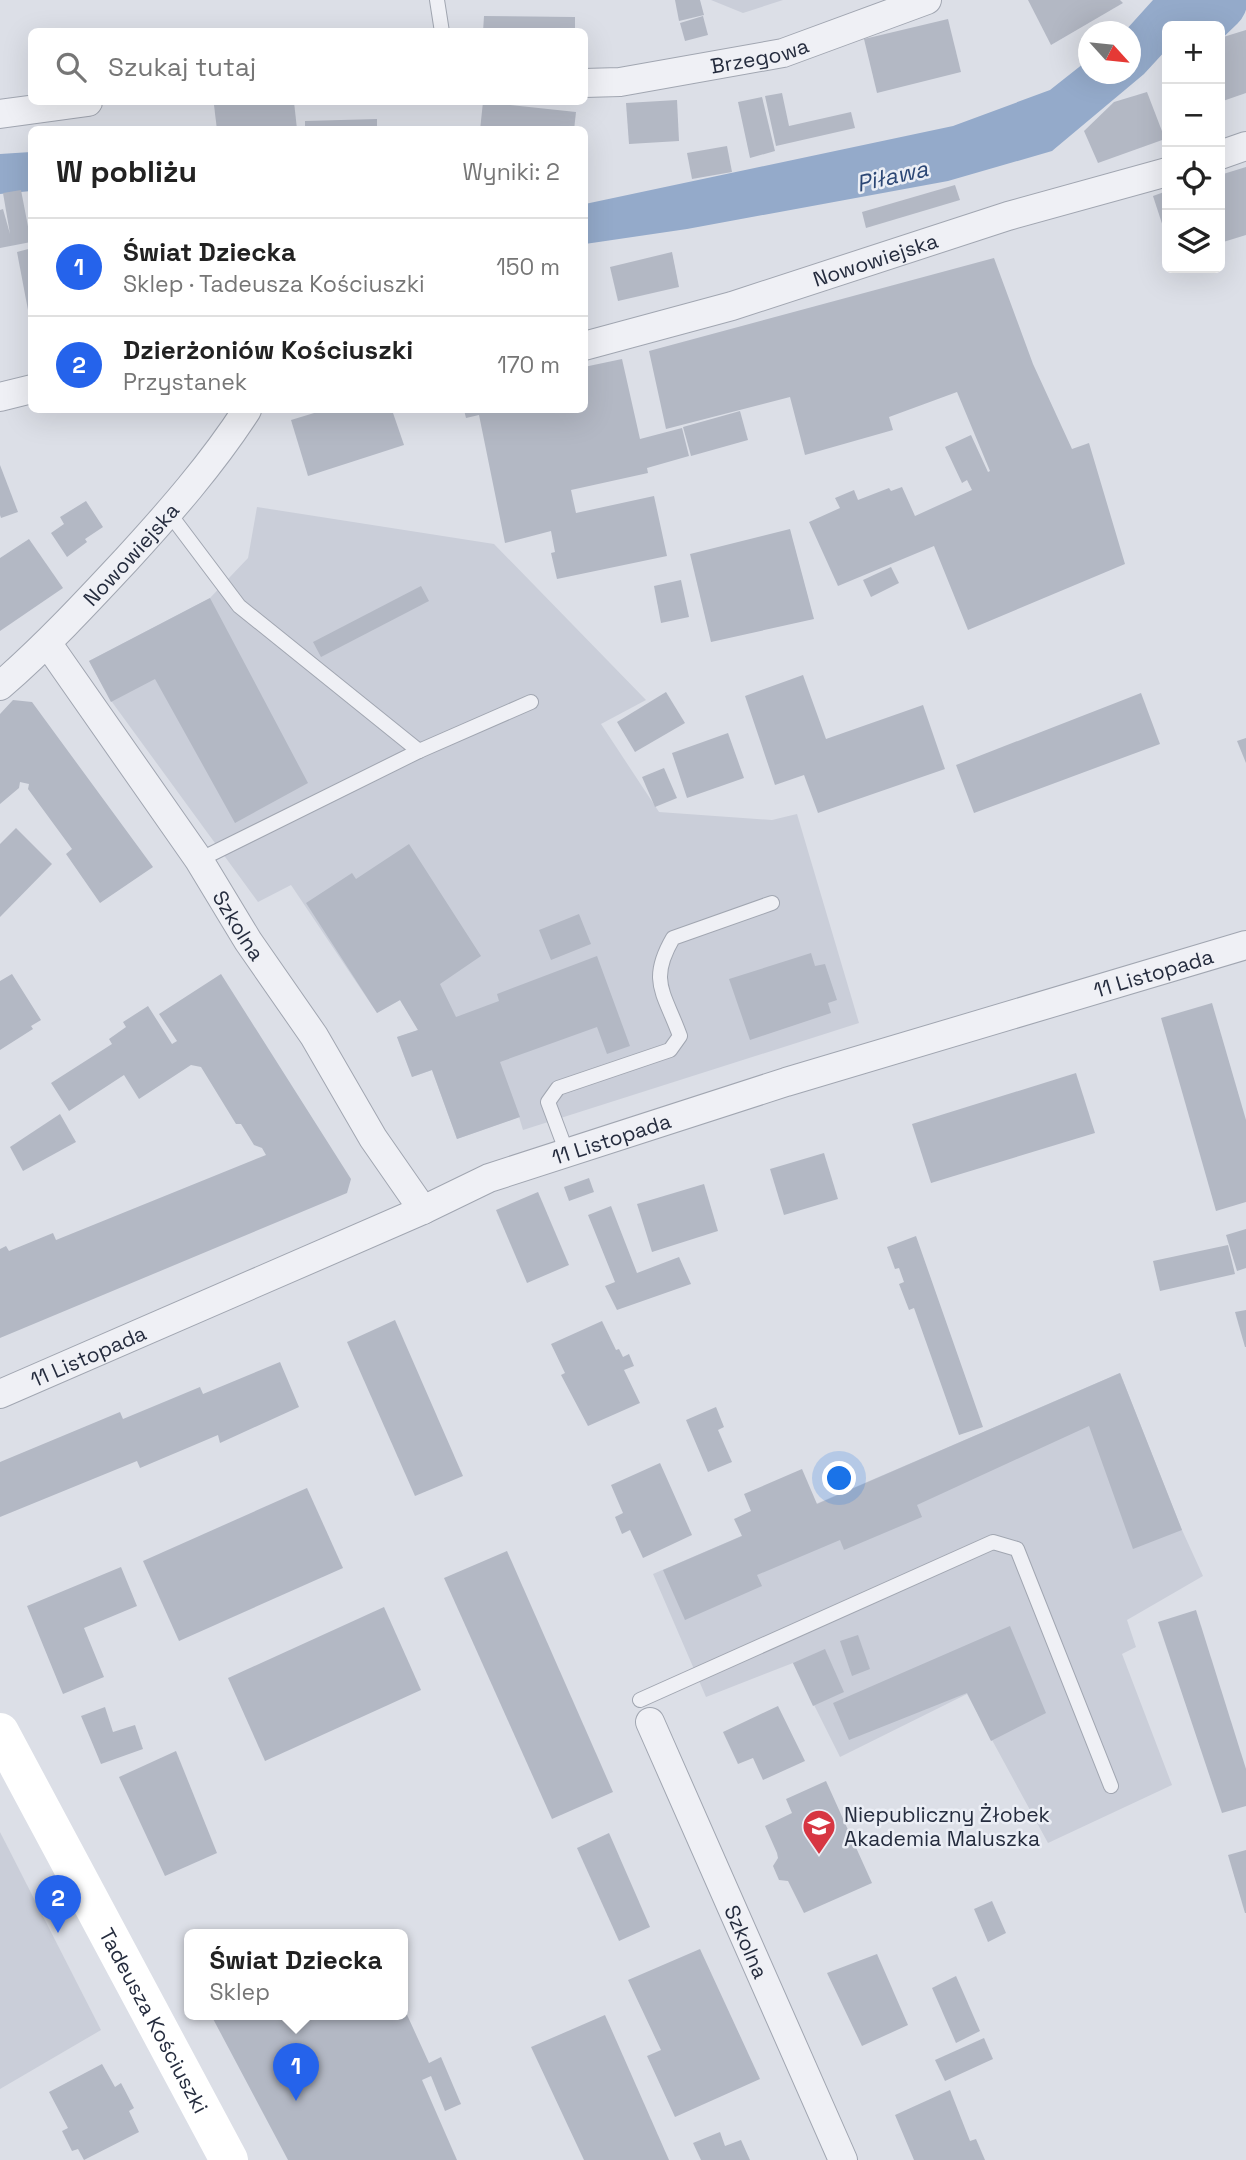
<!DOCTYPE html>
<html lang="pl">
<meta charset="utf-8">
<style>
:root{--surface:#fff;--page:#f6f6f6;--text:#222;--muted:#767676;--line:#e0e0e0;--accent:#2563eb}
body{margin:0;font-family:"Space Grotesk",sans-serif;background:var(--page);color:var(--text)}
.controls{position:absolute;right:21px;top:21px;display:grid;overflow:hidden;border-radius:10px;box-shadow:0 7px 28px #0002}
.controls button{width:63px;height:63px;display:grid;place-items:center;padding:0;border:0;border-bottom:2px solid var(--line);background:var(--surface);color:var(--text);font:35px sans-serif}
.compass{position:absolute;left:1078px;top:21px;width:63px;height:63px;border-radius:50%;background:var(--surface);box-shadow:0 7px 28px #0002;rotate:117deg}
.you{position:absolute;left:840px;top:1479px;width:24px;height:24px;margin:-18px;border:5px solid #fff;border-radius:50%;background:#1a73e8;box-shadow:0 0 0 10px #1a73e833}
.badge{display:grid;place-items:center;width:46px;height:46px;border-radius:50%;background:var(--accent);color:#fff;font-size:23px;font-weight:700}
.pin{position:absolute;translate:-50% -58px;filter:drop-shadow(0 2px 4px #0008)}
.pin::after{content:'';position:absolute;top:37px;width:24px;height:21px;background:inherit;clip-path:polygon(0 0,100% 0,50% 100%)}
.popup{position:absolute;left:184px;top:1929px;width:224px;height:91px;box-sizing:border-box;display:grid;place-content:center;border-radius:10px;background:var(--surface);filter:drop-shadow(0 2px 5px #0005);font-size:23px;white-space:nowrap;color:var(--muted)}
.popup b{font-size:26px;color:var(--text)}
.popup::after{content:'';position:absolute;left:50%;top:100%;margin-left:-14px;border:14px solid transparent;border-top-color:var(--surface)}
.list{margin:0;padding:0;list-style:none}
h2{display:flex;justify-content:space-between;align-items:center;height:91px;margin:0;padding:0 28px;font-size:30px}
h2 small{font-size:23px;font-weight:400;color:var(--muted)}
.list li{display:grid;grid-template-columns:46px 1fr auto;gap:21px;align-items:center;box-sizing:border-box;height:98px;padding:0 28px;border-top:2px solid var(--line)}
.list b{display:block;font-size:26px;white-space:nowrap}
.list p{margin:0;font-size:23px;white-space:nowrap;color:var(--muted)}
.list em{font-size:23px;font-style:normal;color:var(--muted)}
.icon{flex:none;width:38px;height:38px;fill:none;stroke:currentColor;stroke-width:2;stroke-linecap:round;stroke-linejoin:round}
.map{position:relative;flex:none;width:1246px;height:2160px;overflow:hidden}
.search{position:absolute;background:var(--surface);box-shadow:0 7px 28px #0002;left:28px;top:28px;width:560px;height:77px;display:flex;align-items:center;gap:18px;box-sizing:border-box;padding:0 24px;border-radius:10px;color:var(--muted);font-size:26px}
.panel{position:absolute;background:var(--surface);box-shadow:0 7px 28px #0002;left:28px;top:126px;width:560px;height:287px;border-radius:10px}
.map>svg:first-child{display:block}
.built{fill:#caced9}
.water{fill:#94aaca}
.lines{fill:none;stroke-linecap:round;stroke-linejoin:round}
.river{stroke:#94aaca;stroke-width:65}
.building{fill:#b3b8c4}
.lane-casing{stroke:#a1a6b1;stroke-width:16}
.street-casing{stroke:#a1a6b1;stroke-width:30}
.lane{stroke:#eff0f5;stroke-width:14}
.street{stroke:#eff0f5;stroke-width:28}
.secondary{stroke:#fff;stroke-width:38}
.labels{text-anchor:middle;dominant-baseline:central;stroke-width:5;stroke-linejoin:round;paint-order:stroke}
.street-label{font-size:21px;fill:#252c3e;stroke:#ebeef5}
.poi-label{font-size:21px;fill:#252c3e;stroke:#ebeef5;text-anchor:start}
.water-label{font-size:23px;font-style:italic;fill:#2c4775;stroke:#ebeef5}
</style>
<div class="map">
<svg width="1246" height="2160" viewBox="0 0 1246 2160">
<rect width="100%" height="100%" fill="#dcdfe7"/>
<g class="built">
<polygon points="711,0 783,0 743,13"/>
<polygon points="257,507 494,544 646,700 601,724 659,812 772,820 797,814 859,1023 523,1130 519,1117 457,1139 432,1070 412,1077 397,1037 418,1030 400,1000 377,1013 291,885 258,902 112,702 89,661 210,598 248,558"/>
<polygon points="1120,1373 1182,1530 1203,1576 1127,1620 1136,1647 1122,1654 1172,1785 1048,1843 967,1694 840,1757 793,1663 706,1697 653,1574"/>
<polygon points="0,1832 101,2030 0,2089"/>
</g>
<g class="water">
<polygon points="1153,0 1212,0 1188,26 1167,26 1167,49 1144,74 1052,151 948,181 687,229 585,244 585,204 953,126 1050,90 1088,60 1088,74 1130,74 1130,32 1125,31"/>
<polygon points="31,152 31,191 0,194 0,154"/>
</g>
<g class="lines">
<polyline class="river" points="1188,26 1215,0"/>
</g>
<g class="building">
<polygon points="675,0 700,0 704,15 679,21"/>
<polygon points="1028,0 1120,0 1123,3 1051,45"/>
<polygon points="484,16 575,17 575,32 483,32"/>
<polygon points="703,16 708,35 685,41 680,23"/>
<polygon points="948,19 961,72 877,93 864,39"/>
<polygon points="1246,30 1246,93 1220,102 1220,38"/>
<polygon points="1147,92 1165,139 1098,163 1084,131 1114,102"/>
<polygon points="782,93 789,126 851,112 855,128 776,146 765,96"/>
<polygon points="762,97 775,151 750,158 738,102"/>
<polygon points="677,100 679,141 629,144 626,103"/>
<polygon points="247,102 294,102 297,129 217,130 214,105"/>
<polygon points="483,102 576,112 574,130 480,130"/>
<polygon points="377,119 377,130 305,130 305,121"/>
<polygon points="727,146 732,172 692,179 687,153"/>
<polygon points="1246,167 1246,235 1220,243 1220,175"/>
<polygon points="955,185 960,200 866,228 862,212"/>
<polygon points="21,190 31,242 0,248 0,210 3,209 10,234 3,193"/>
<polygon points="1167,191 1167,239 1153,196"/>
<polygon points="32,248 32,309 28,310 17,252"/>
<polygon points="672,252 679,287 618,301 610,267"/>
<polygon points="994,258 1033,364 1072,449 1089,443 1125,564 968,630 934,546 838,586 809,522 840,508 835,498 854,490 858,500 889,488 891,491 902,487 915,516 972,490 967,480 962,483 945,447 971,435 988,472 990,471 957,392 889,417 893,430 805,455 790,397 666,429 649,351"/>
<polygon points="622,359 640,439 682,428 689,456 647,468 648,473 571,490 576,513 654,496 667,556 557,579 551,553 555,552 551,531 505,543 479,415 466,418 464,410 584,410 584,367"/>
<polygon points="324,410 392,410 404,445 308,476 291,420"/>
<polygon points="740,411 748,440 691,456 683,427"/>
<polygon points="0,465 18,512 1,518 0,515"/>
<polygon points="86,501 103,527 85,539 87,542 67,557 51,533 64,524 60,517"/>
<polygon points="790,529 814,619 711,642 690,554"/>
<polygon points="29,539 63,588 0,631 0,558"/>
<polygon points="891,567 899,583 871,597 863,580"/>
<polygon points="681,580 689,617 661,623 654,586"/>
<polygon points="421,586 429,601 321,657 313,642"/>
<polygon points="210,598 308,783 235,823 155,679 111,702 89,661"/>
<polygon points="803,675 826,739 923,705 945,769 818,813 804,775 775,785 745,696"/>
<polygon points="666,692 685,723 635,752 617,722"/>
<polygon points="1141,693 1160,744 974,813 956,765"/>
<polygon points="13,700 32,702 153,867 100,903 66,854 72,849 28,789 29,784 20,782 19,788 0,804 0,714"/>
<polygon points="728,733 744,778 687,798 672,753"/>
<polygon points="1246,738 1246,763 1237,741"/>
<polygon points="664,768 677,798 655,807 642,777"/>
<polygon points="16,828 52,864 0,917 0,844"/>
<polygon points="409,844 481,956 440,984 456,1017 499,1001 497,994 597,956 630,1046 607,1054 597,1027 500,1062 520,1117 457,1139 432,1070 412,1077 397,1037 418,1030 400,1000 377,1013 306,903 352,873 356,879"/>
<polygon points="579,914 591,944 551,960 539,930"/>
<polygon points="811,953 815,966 825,964 837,1000 828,1003 831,1013 750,1040 729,979"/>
<polygon points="12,974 41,1020 31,1026 33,1029 0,1050 0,981"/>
<polygon points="221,974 351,1179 347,1193 0,1338 0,1249 6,1246 9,1251 53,1233 56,1240 266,1155 262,1148 254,1145 241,1124 236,1124 201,1067 191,1065 139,1099 124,1075 69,1111 51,1083 112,1044 109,1039 126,1027 123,1022 148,1006 172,1044 177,1041 159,1014"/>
<polygon points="1212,1003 1246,1120 1246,1202 1216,1211 1161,1018"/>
<polygon points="1076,1073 1095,1133 931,1183 912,1124"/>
<polygon points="60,1114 76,1142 23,1171 10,1147"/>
<polygon points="824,1153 838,1199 784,1215 770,1169"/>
<polygon points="589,1178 594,1192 569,1201 564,1187"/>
<polygon points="704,1184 718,1231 652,1252 637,1204"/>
<polygon points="538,1192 569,1265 527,1283 496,1210"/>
<polygon points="611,1206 637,1273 679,1257 691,1284 617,1310 605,1286 615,1282 588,1215"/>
<polygon points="1246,1229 1246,1268 1237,1271 1226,1235"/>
<polygon points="916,1236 983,1427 959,1435 914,1308 909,1310 899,1284 904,1282 899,1268 895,1269 887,1247"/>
<polygon points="1228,1245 1235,1274 1160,1291 1153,1261"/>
<polygon points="1246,1310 1246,1347 1245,1347 1235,1312"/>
<polygon points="395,1320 463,1476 415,1496 347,1342"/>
<polygon points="602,1321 616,1350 619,1349 623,1357 629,1354 634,1366 624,1370 640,1403 588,1426 561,1375 565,1373 551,1344"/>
<polygon points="280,1362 299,1407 220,1443 218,1435 140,1468 137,1461 0,1517 0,1462 120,1412 123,1419 200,1387 203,1394"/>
<polygon points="1120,1373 1182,1530 1133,1549 1089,1426 917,1505 922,1517 844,1550 840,1540 757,1575 762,1586 685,1620 663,1570 742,1536 734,1519 751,1511 744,1494 802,1469 817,1504"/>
<polygon points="716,1407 724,1427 718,1430 732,1462 708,1472 686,1420"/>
<polygon points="660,1463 692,1535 643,1558 630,1530 622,1534 615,1517 623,1513 611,1485"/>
<polygon points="307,1488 343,1568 179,1641 143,1561"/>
<polygon points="507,1551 613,1792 552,1819 444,1578"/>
<polygon points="121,1567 137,1606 84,1628 104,1677 63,1694 27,1606"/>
<polygon points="384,1607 421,1690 265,1761 228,1678"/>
<polygon points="1196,1610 1246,1769 1246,1806 1222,1813 1158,1622"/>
<polygon points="1010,1626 1046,1713 991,1741 967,1693 849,1740 833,1703"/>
<polygon points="858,1635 870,1669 852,1676 840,1641"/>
<polygon points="825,1649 844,1692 813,1706 793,1663"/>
<polygon points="778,1706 805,1761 763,1780 753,1758 738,1764 723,1732"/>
<polygon points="105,1707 113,1732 135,1725 143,1749 101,1764 81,1716"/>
<polygon points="176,1751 217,1853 165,1876 119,1777"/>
<polygon points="826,1781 872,1883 804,1913 788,1881 779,1880 773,1866 778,1858 777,1853 765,1826 792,1813 786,1799"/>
<polygon points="609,1833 650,1927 619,1941 577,1848"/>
<polygon points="1246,1850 1246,1913 1245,1913 1228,1855"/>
<polygon points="992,1901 1006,1933 988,1942 974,1909"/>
<polygon points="700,1949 760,2079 675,2117 647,2056 661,2050 628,1980"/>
<polygon points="877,1954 908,2025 862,2046 827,1973"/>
<polygon points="956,1976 980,2031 956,2043 932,1988"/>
<polygon points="403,2006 429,2063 441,2057 461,2104 445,2111 431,2076 422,2080 457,2160 288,2160 211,2015 403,2015"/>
<polygon points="605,2015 669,2160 584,2160 531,2047"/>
<polygon points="984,2038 993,2059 945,2081 935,2060"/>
<polygon points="102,2064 115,2087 121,2083 134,2108 129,2111 139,2132 84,2160 78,2149 72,2151 62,2131 68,2128 49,2092"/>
<polygon points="950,2090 970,2141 976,2139 985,2160 914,2160 895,2115"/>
<polygon points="720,2132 725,2146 741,2140 750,2160 701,2160 693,2143"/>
</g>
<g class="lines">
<defs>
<g id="lane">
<polyline points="437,0 442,32"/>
<polyline points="169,513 239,606 419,751 531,702"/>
<polyline points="199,860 419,751"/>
<path d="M567,1153l-19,-51 10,-14 112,-38 10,-14c-16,-44 -32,-55 -7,-98l99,-35"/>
<polyline points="640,1700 993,1542 1017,1549 1111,1786"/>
</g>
<g id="street">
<path id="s1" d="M584,83l36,-1 163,-29 144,-53"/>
<polyline points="0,114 88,102"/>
<polyline points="1220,155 1246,146"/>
<path id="s2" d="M584,346l148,-40 276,-90 159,-44"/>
<polyline points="0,397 32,389"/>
<path id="s3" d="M48,644l151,216 49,81 66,95 59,102 50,72"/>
<path id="s4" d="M0,686c45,-39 85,-82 126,-126 44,-48 86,-96 121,-150"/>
<path id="s5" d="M0,1394l423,-184 66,-32 297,-96 460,-137"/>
<path id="s6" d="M650,1722l193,438"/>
</g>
</defs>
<use href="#lane" class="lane-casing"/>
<use href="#street" class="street-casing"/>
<use href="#lane" class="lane"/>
<use href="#street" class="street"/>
<path class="secondary" id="s7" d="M0,1732l229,428"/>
</g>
<defs>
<symbol id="school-pin" viewBox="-11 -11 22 30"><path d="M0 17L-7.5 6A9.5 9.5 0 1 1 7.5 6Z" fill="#d73642" stroke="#ebeef5"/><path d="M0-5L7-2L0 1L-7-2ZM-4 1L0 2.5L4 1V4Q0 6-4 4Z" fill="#fff"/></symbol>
</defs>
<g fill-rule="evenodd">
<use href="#school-pin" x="800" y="1807" width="38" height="52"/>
</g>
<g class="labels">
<g class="street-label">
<text stroke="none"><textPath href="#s1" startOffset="178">Brzegowa</textPath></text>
<text stroke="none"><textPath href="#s2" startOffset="304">Nowowiejska</textPath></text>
<text stroke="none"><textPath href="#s4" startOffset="186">Nowowiejska</textPath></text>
<text stroke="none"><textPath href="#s3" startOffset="340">Szkolna</textPath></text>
<text stroke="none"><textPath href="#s5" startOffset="1230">11 Listopada</textPath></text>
<text stroke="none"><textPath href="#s5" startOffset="663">11 Listopada</textPath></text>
<text stroke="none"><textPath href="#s5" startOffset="96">11 Listopada</textPath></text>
<text stroke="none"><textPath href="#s6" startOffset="240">Szkolna</textPath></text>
<text stroke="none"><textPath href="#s7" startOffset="327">Tadeusza Kościuszki</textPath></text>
</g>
<g class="poi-label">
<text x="844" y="1814">Niepubliczny Żłobek<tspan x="844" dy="24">Akademia Maluszka</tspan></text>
</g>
<g class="water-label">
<text transform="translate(892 176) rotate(-13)">Piława</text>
</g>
</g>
</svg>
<div class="controls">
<button>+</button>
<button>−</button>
<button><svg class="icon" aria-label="locate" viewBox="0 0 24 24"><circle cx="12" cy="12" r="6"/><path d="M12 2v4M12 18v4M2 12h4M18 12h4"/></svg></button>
<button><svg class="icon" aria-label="layers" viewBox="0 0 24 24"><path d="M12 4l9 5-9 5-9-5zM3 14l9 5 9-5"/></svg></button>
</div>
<svg class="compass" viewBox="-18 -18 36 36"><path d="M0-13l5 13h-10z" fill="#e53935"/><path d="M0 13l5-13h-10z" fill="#767676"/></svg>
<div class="you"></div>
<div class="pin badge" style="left:296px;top:2101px">1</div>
<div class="popup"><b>Świat Dziecka</b>Sklep</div>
<div class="pin badge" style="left:58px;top:1933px">2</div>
<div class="search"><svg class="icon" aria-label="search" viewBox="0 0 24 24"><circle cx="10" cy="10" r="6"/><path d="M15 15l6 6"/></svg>Szukaj tutaj</div>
<section class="panel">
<h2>W pobliżu<small>Wyniki: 2</small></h2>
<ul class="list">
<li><span class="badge">1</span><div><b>Świat Dziecka</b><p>Sklep · Tadeusza Kościuszki</p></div><em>150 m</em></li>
<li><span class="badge">2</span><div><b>Dzierżoniów Kościuszki</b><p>Przystanek</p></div><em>170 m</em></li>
</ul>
</section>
</div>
